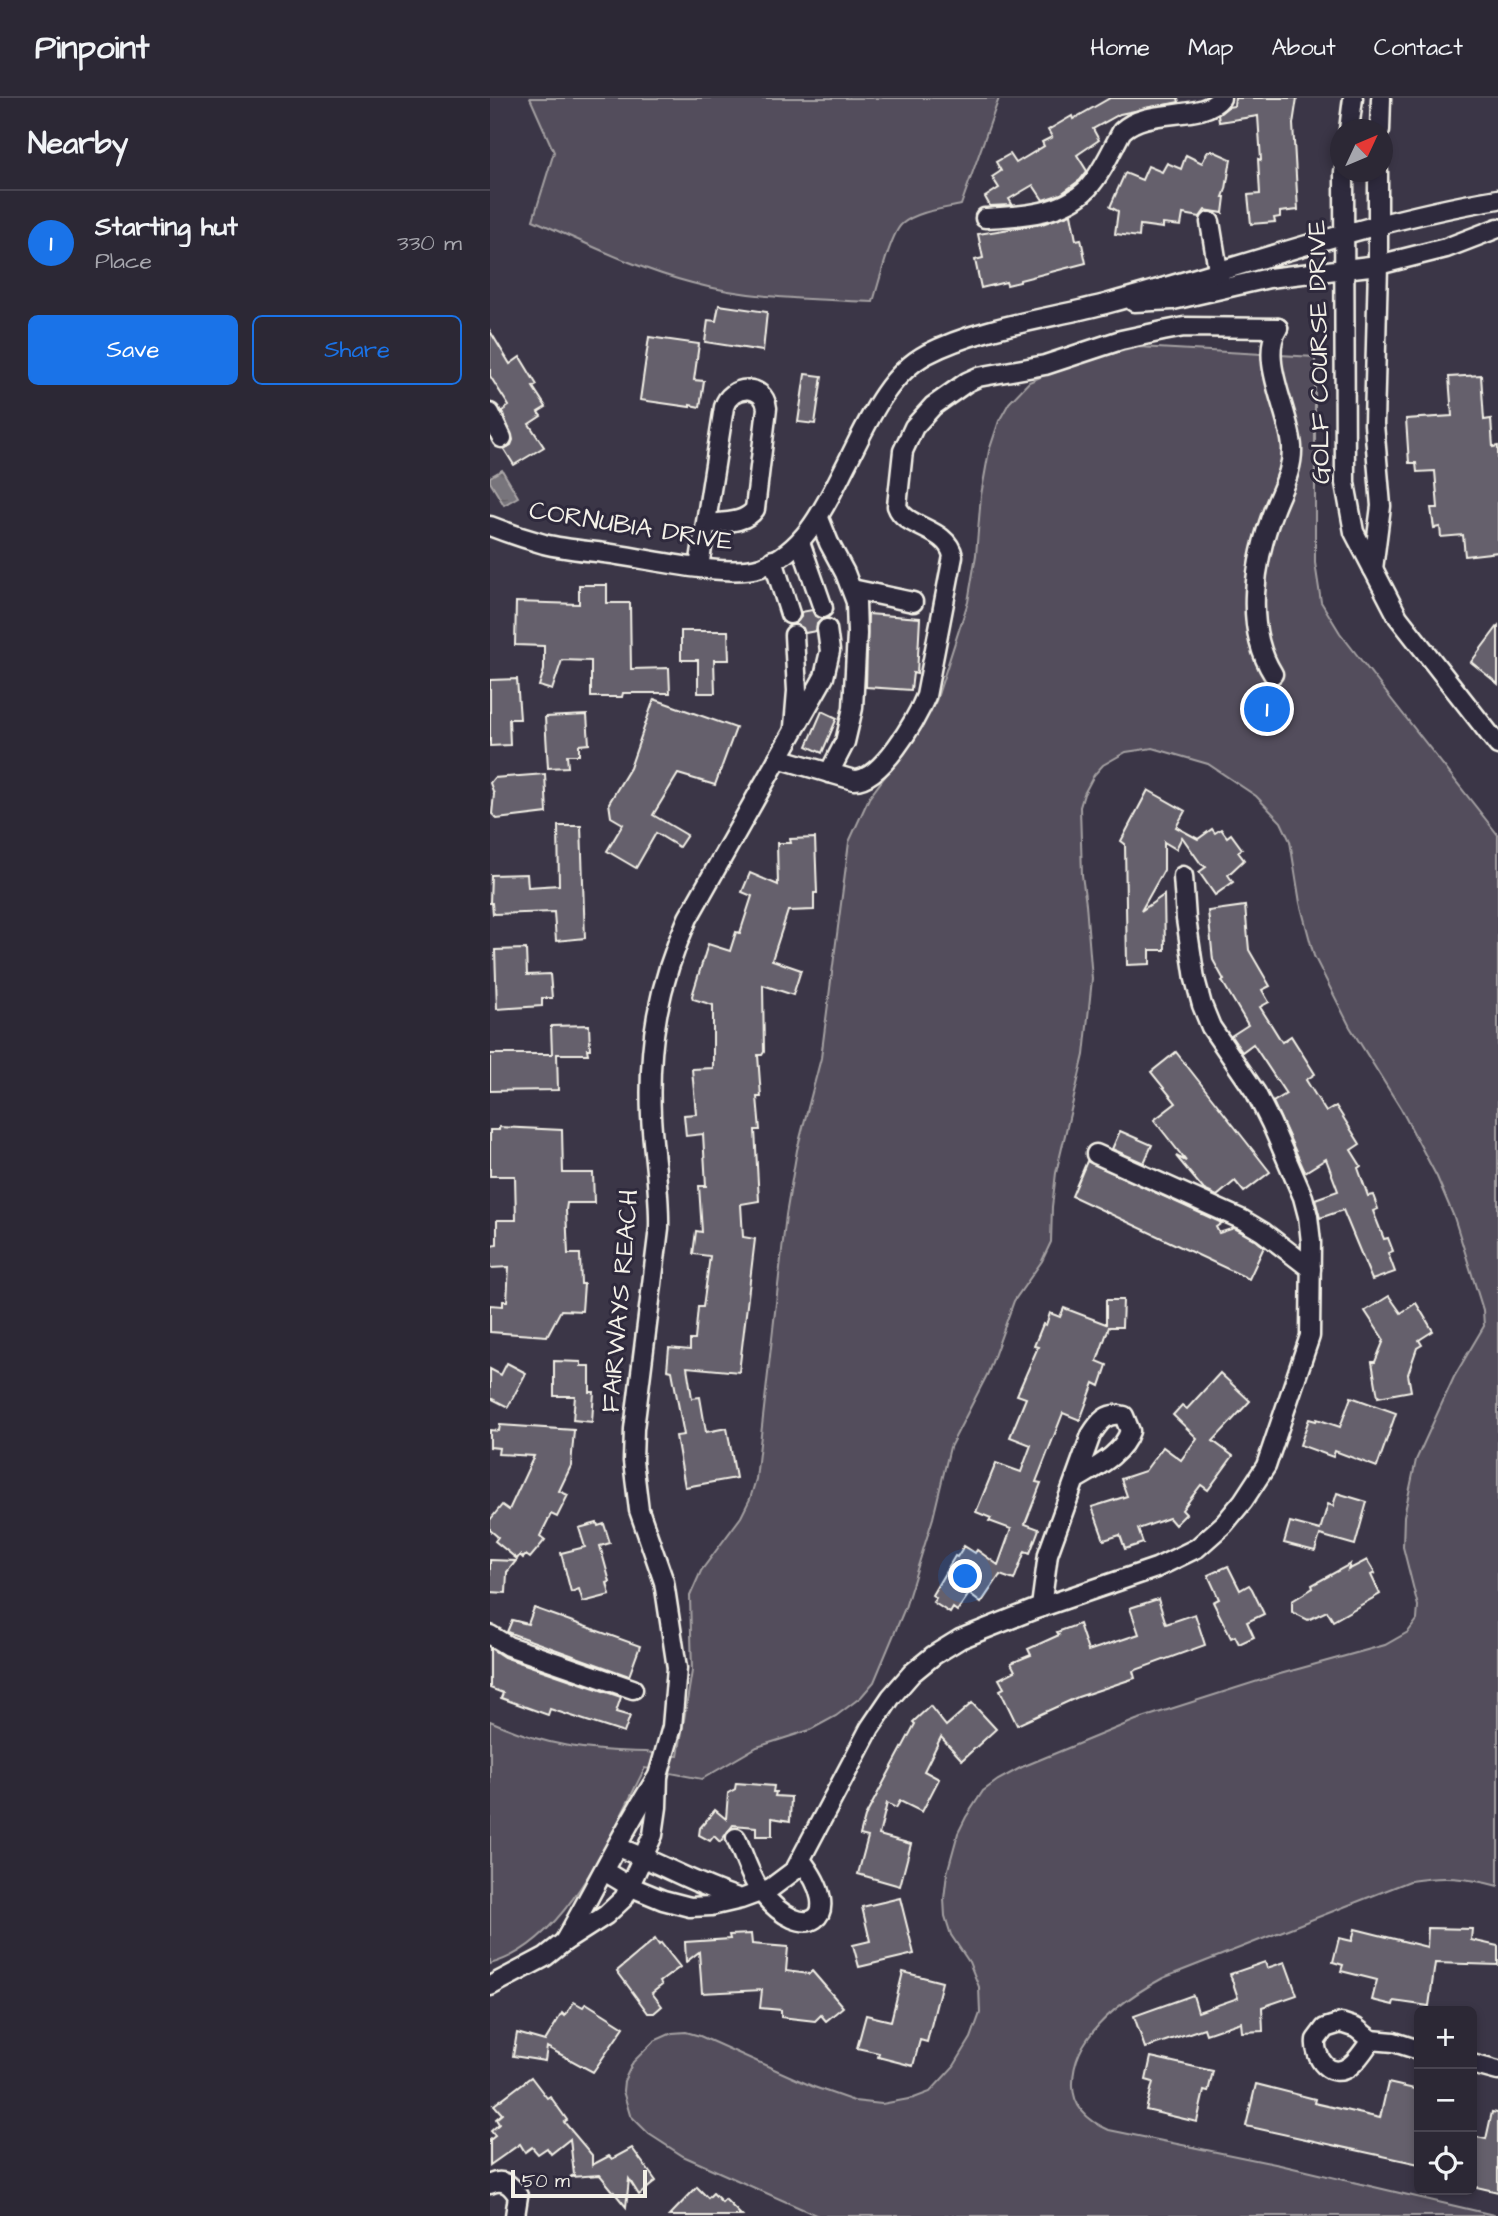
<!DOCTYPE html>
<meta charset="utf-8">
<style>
:root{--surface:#2c2835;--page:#383441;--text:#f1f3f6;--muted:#a6a6ad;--line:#484450;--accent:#1a73e8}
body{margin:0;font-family:"Architects Daughter",sans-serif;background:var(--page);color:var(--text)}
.controls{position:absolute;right:21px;bottom:21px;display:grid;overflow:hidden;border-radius:10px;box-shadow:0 4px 10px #0003}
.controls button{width:63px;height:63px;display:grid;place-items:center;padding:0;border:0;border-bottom:2px solid var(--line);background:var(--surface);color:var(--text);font:35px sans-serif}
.compass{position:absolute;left:840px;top:21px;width:63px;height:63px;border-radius:50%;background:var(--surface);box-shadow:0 4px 10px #0003;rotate:46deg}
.scale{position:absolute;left:21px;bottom:18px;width:136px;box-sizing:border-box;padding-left:7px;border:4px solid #f4f1e8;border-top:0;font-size:19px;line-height:24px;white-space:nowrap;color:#f4f1e8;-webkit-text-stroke:5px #2f2a3d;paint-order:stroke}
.you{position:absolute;left:476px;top:1479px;width:24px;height:24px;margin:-18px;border:5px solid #fff;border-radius:50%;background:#1a73e8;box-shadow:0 0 0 10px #1a73e833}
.badge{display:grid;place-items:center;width:46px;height:46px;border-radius:50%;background:var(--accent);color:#fff;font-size:23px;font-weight:700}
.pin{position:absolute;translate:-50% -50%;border:4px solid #fff;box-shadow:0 2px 7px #0006}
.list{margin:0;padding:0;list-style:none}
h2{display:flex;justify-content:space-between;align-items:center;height:91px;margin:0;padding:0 28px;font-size:30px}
h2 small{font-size:23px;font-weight:400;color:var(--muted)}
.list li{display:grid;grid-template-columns:46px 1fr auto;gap:21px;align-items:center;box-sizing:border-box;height:105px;padding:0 28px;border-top:2px solid var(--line)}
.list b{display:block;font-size:26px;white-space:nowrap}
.list p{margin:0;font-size:23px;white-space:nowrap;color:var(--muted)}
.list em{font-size:23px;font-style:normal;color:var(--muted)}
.actions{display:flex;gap:14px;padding:21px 28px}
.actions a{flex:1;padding:16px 0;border:2px solid var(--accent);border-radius:10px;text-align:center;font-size:24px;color:var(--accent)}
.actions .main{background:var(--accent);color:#fff}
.icon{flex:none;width:38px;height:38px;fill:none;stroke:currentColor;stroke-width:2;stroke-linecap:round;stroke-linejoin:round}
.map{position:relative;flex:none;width:1008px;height:2118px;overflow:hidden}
header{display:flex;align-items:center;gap:42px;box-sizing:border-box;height:98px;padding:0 35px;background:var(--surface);border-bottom:2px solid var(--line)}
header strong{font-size:33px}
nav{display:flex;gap:38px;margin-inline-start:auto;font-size:24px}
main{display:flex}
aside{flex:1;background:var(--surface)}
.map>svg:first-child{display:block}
.grass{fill:#534e5c;stroke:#a4a0a2;stroke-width:2}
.water{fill:url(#water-ripples);stroke:#aaa6a7;stroke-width:2}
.building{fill:#65616c;stroke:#f4f1e8;stroke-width:2}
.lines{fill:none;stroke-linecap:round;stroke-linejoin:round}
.minor-casing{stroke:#f4f1e8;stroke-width:23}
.minor{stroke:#2f2a3d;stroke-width:18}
.labels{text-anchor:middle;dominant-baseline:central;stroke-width:6;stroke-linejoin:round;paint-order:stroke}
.street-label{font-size:26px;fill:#f4f1e8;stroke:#2f2a3d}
</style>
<header>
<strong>Pinpoint</strong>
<nav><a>Home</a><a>Map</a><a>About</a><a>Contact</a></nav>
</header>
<main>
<aside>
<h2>Nearby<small></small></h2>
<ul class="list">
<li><span class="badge">1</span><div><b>Starting hut</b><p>Place</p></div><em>330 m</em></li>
</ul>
<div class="actions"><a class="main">Save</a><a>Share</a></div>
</aside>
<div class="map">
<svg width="1008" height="2118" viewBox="0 0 1008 2118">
<defs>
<pattern id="water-ripples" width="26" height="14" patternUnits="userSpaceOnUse" patternTransform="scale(1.75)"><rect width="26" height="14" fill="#78747b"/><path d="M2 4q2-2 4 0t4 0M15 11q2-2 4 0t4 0" fill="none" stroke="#636063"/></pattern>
</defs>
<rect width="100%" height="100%" fill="#3b3647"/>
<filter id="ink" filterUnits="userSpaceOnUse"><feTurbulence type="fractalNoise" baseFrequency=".0143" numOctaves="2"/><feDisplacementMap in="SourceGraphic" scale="14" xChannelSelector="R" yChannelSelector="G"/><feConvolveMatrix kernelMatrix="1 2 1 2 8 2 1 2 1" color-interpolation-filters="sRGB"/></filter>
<g filter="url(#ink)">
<g class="grass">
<path d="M40,0h469l-38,107c-18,4 -44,6 -59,19 -11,9 -24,62 -29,78 -59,-3 -123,-3 -181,-19 -55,-14 -106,-40 -159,-63l21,-68z"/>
<path d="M649,249l176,10v206l6,39 19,31 41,53 117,149v1051c-33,-9 -55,-10 -88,-5l-247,97c-39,21 -90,56 -90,105 -1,24 15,38 36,47l171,35 218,51h-680l-135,-60 -34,-22 -19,-19 -7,-24 1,-10 9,-19 21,-21 18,-8 14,-1 14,4 114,51 40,14 28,3 32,-6 16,-6 24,-26 17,-28 9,-25 -1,-26 -10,-25 -18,-27 -6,-19 -1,-17 3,-26 11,-40 8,-16 17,-26 15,-11 24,-13 114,-47 144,-46 105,-29 23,-13 9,-12 1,-14 -15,-59 1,-31 12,-56 38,-83 30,-51 -1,-16 -29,-93 -17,-40 -36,-68 -51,-82 -36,-71 -14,-53 -10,-62 -9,-19 -25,-26 -48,-32 -55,-16 -27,4 -23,13 -9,10 -10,19 -4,13 2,68 4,29 6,75 -8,76 -28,118 -4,34 -1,35 -9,19 -28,40 -26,72 -38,74 -17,71 -28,90 -31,74 -13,15 -25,19 -26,14 -53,17 -55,32 -57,-11c-34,65 -77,175 -155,196v-243c56,25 95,30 156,31 10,1 22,4 32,4l14,-85 -2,-75 11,-25 40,-54 9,-18 6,-20 30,-264 11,-65 24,-92 28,-216 20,-44 46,-62 21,-35 32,-99 8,-47 5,-60 8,-44 10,-30 10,-18 20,-21 38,-17z"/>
</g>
<polygon class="water" points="12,372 28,399 14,407 0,384 0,379"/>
<g class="building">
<polygon points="620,0 688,0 689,4 630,16 603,31 609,42 587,57 597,73 590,82 571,96 553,102 543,87 519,101 522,106 520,107 500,108 495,99 509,90 502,79 511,73 506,64 520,56 526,65 554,48 552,44 562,39 558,32 582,18 583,21"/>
<polygon points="745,0 807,0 803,26 808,112 790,114 790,119 784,120 785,124 761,126 758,97 770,96 768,61 771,62 768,18 729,24 728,17 738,9 744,8"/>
<polygon points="718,53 723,53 741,61 736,91 733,99 735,99 733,115 715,112 710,119 693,116 691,128 673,126 673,130 650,127 649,139 625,136 628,113 620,109 635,75 652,82 658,68 672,74 677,65 691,71 696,57 712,65"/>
<polygon points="581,116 586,142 591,141 596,165 530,182 530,184 517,187 516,184 491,190 485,162 493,160 488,136 552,126"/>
<polygon points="229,207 277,214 273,253 215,244 218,222 226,223"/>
<polygon points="0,233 20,266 30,259 47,287 43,289 56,309 48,314 51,318 39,326 54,349 24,367 14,351 21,347 23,342 12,313 19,308 0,278"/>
<polygon points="159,239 209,246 204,282 214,283 210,309 200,307 200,309 150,302"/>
<polygon points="315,276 332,278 325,326 308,324"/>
<polygon points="991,277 994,322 1001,321 1003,349 1008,348 1008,454 975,458 973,437 951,439 950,429 944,430 941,410 948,410 945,373 927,374 926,365 919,365 916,321 962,318 959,279"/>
<polygon points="89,487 117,487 117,505 140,505 141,571 179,570 180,595 133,595 132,599 101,599 101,563 72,562 62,592 49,588 54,572 54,548 25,547 26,504 89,506"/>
<polygon points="322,512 325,518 332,521 327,526 326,533 315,535 313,530 305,526 311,519 311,514"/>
<polygon points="378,516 430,520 427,576 423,575 421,592 376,589"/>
<polygon points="1008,528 1008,586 981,564"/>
<polygon points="191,533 238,533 239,562 224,562 225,595 208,595 208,562 191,562"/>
<polygon points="27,581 30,621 19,621 20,647 0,648 0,582"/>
<polygon points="772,590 797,606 782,632 756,616"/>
<polygon points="164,601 246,630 225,687 188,676 163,717 197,737 189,749 166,735 146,770 117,753 133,726 121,719 119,705 140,670"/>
<polygon points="332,613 347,620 332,655 317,648"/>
<polygon points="97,617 99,646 89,647 89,657 77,657 78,669 58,670 55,619"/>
<polygon points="55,676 57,715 7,721 2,716 4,696 0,685 4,680"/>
<polygon points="658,692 695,713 686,729 708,741 722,731 725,735 731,731 737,739 741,736 752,751 748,754 754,762 738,777 743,784 725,797 709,774 716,769 711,766 692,739 686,751 674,744 674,772 651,813 674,797 675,852 660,852 660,866 637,867 635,746 631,743"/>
<polygon points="68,728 91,728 95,840 66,843 64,814 3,816 2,805 0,805 1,777 37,776 38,789 69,787"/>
<polygon points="325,740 327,795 324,795 324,812 298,813 282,862 311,872 303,897 273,887 274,954 272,957 268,957 271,999 267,999 270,1032 265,1032 269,1103 251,1106 253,1139 265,1141 249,1274 197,1269 202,1300 210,1299 216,1334 237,1330 246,1380 195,1389 186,1338 194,1337 182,1273 177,1272 179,1250 200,1252 200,1242 205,1242 208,1209 213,1209 220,1158 203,1156 206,1133 212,1134 209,1088 216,1088 213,1036 196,1038 194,1017 206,1016 202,971 223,970 223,907 203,901 202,898 218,846 240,853 246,834 250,835 262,798 252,794 260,775 288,787 287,745 301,745 300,741"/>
<polygon points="755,808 759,852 780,888 772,892 779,904 770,909 792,944 801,938 825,976 816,982 836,1014 846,1008 870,1046 861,1052 871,1068 868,1070 878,1098 883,1097 888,1111 883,1113 894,1141 898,1140 903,1153 898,1155 905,1174 882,1182 853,1112 830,1120 825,1101 848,1093 836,1061 815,1074 783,1004 796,996 763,946 752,954 741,938 758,927 732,883 734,882 723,862 718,813"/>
<polygon points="36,851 37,877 60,876 62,900 52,900 52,908 7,911 5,852"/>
<polygon points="99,927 100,951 97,951 98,956 67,956 68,992 0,993 0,956 62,956 61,928"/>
<polygon points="686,954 780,1074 754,1094 745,1083 727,1098 714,1092 686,1058 696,1063 664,1022 686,1005 661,974"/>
<polygon points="9,1029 72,1032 73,1075 103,1075 104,1105 77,1105 76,1112 78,1156 90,1156 91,1186 94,1186 92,1213 71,1212 57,1238 0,1234 0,1207 13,1208 13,1203 17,1203 19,1169 0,1170 0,1148 7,1147 7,1122 26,1122 25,1078 0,1078 0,1032 9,1032"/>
<polygon points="630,1033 662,1047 654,1065 622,1051"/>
<polygon points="597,1063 732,1125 726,1129 729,1135 744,1130 767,1143 774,1149 759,1181 582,1098"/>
<polygon points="899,1198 911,1215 926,1205 943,1233 929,1242 932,1247 927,1250 918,1276 921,1293 888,1299 882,1264 885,1264 894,1242 875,1213"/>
<polygon points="616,1202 633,1202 632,1229 619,1229 607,1263 617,1267 610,1288 604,1285 590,1322 573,1315 546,1384 551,1385 535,1426 549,1431 540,1455 535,1453 524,1482 510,1477 491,1505 479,1496 467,1513 463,1510 460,1515 443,1504 446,1500 442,1497 465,1458 467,1459 474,1448 485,1455 487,1452 508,1467 521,1431 499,1423 501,1420 486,1414 506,1365 531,1374 541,1347 520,1339 536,1300 527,1297 548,1249 544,1248 553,1226 556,1227 560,1215 570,1219 574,1210 616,1226"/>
<polygon points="64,1263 91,1264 91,1268 100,1268 100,1294 104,1294 102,1324 83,1322 85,1298 64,1298"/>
<polygon points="17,1265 36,1275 18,1309 0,1300 0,1271 11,1277"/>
<polygon points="730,1275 760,1303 723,1343 743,1358 718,1392 711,1387 692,1412 696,1416 685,1427 679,1420 648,1431 653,1445 635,1451 630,1437 614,1442 602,1409 637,1398 631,1381 655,1373 673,1349 691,1362 707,1340 683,1317 692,1307 697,1311"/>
<polygon points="861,1299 906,1315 887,1369 845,1353 843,1359 810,1347 819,1321 826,1323 827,1321 850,1329"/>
<polygon points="10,1327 84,1332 81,1368 69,1393 78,1397 67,1419 61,1416 50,1438 55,1442 40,1460 36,1457 33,1460 30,1457 27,1461 5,1443 8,1439 0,1432 0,1422 12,1407 19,1412 44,1358 8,1356 9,1350 0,1349 0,1332 9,1333"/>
<polygon points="847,1395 877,1404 865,1447 830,1437 825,1453 794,1445 800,1424 830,1432 838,1406 843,1408"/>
<polygon points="107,1425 108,1428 114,1426 120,1445 110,1448 120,1484 117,1485 120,1497 93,1504 89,1491 81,1494 71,1455 95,1449 89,1430"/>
<polygon points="0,1462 26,1463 17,1474 16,1495 0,1494"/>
<polygon points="877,1462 885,1475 881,1477 890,1496 843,1523 837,1513 818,1522 802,1514 802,1503 823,1490 822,1487 860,1466 858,1472"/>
<polygon points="738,1468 750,1492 759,1487 762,1491 774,1516 757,1524 764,1539 749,1546 745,1538 741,1540 723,1504 729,1501 718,1477"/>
<polygon points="668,1501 676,1526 705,1516 715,1547 643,1573 645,1580 588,1599 527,1627 510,1592 514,1590 509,1581 525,1573 521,1565 541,1557 538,1551 569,1537 567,1534 589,1526 598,1553 649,1536 640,1510"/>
<polygon points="44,1510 150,1548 139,1578 17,1534 22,1522 38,1526"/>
<polygon points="0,1550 14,1559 131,1599 126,1614 140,1618 134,1635 60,1611 58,1617 11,1600 13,1595 0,1590"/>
<polygon points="482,1605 506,1631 472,1662 451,1639 434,1673 449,1681 432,1714 410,1703 406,1710 397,1705 389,1737 421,1746 410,1788 368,1776 378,1739 370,1737 375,1719 425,1626 423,1624 440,1608 456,1628"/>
<polygon points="246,1685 284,1688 283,1694 286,1694 285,1698 301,1699 300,1723 282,1720 282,1738 266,1738 266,1729 243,1727 230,1744 224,1738 220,1743 209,1737 210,1730 225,1712 236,1721 238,1695 245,1691"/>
<polygon points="410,1800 424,1856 369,1869 363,1847 380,1843 372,1809"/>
<polygon points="938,1830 982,1831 981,1842 1008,1848 1008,1867 945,1865 939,1908 904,1903 903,1907 882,1902 887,1882 851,1873 853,1867 843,1864 849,1840 862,1843 865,1831 937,1849"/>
<polygon points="261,1836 262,1846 298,1849 296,1873 319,1876 322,1873 353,1909 336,1923 331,1917 325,1923 291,1919 291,1912 270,1910 272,1892 212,1895 209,1854 196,1864 195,1844 240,1841 239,1837"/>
<polygon points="165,1841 169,1847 171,1845 190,1869 170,1884 172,1887 162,1895 172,1908 164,1915 158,1915 127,1873"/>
<polygon points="775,1864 777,1870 795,1864 807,1897 772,1909 773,1933 752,1934 751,1924 716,1936 714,1930 655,1950 644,1918 703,1897 708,1914 748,1900 740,1876"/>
<polygon points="413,1874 452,1884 437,1944 430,1942 423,1968 388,1959 389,1955 367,1950 376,1917 401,1923"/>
<polygon points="84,1904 93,1909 96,1905 134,1929 103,1974 57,1949 55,1963 23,1958 27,1935 55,1943 72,1915 75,1918"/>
<polygon points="661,1959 723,1973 718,1994 714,1993 707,2024 656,2012 663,1984 656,1982"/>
<polygon points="41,1979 57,2000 60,1998 77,2022 74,2024 102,2057 102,2067 119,2058 122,2061 142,2050 166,2083 149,2097 139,2081 136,2109 110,2077 80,2079 84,2077 80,2041 61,2056 57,2050 48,2056 42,2049 35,2054 30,2046 0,2067 0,2042 5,2038 1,2033 9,2026 6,2021 12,2016 4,2007"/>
<polygon points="898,1985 929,1992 929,2066 756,2028 766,1986 825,2001 824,2005 890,2020"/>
<polygon points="1002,2014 1008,2015 1008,2094 982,2088 982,2038 996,2041"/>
<polygon points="207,2089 218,2100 223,2095 232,2104 235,2101 252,2118 179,2118"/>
</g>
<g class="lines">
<defs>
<g id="minor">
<polyline points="859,32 863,0"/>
<polyline points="890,32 891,0"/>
<polyline points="854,74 855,385 864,434 908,519 1008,647"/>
<path d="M495,120c35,-2 77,-3 103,-30 14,-15 24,-39 34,-57 26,-25 80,-9 99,-33"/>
<polyline points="720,124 730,184"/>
<polyline points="644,204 683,202 779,180 888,167 956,150 1008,130"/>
<polyline points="0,315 12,340"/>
<polyline points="329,420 339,445 355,475 366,504 367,536 363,610 355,644 339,675"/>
<path d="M0,428c18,7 36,13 54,18 24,6 50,7 74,11 36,5 111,23 143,12 46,-17 65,-63 86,-104 20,-39 39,-87 80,-109 51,-27 126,-36 182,-51 130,-35 257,-82 389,-104"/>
<polyline points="310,444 333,510"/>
<polyline points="283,462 300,516"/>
<path d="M209,469l25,-160c6,-22 40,-25 43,1l-12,101c-10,15 -33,13 -49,15"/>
<polyline points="883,471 891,408 884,326 888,167 888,74"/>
<polyline points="362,491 423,504"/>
<polyline points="304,537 307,593 304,629"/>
<path d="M783,576c-30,-48 -18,-115 1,-165 8,-21 19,-39 18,-62 -2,-34 -34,-88 -14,-119"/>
<path d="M288,660l76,22c27,1 62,-60 72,-84l27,-140c-6,-29 -48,-27 -56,-50l6,-55 11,-24 19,-21 34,-24 11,-5 67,-12 76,-25 42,-9 21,-4 94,1"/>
<polyline points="606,1056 753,1122 773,1134 821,1171"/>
<path d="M551,1509l7,-53 43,-119c8,-13 16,-24 33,-19l6,15c-8,24 -34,36 -55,49"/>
<polyline points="0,1537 18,1548 143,1591"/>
<path d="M246,1740c8,17 14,40 26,55 42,52 86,27 39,-33"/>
<path d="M127,1749c41,15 79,38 121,51"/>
<polyline points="114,1773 139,1788 173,1802 200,1809 221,1808 251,1801 281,1790 305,1772 380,1630 401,1599 422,1575 444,1557 470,1541 543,1512 666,1470 707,1450 734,1426 753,1403 776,1368 820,1238 821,1144 818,1118 813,1099 781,1025 766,995 721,929 712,907 705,881 696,821 693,778"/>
<path d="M74,1844c32,-55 59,-113 94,-166"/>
<path d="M0,1888l55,-29 19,-15 42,-27 18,-17 29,-63 4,-28 1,-31 14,-49 5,-59 -13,-86 -25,-72 -6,-49 1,-32 25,-201c1,-38 -6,-74 -8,-112 -3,-73 7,-131 37,-198l136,-241 6,-26 -3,-22"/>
<path d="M851,1925l15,5 15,12c-6,9 -13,20 -21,26 -20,15 -36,-8 -34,-26l9,-12z"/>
<polyline points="881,1942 904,1944 929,1952"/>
<polyline points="982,1966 1008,1973"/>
<path d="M0,2086c14,-6 21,1 28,12l-3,20"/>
</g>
</defs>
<use href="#minor" class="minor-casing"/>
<use href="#minor" class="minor"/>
</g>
</g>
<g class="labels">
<g class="street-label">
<text transform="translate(829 254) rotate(-91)">GOLF COURSE DRIVE</text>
<text transform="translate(141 428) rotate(9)">CORNUBIA DRIVE</text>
<text transform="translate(130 1203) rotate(-85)">FAIRWAYS REACH</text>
</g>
</g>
</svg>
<div class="controls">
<button>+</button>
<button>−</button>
<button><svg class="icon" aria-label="locate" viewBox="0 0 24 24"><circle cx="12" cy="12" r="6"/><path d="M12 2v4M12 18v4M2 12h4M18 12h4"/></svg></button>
</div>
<svg class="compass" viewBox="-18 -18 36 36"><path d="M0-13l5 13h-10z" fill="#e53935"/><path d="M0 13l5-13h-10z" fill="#a6a6ad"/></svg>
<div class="scale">50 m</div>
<div class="you"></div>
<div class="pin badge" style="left:777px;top:611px">1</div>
</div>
</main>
